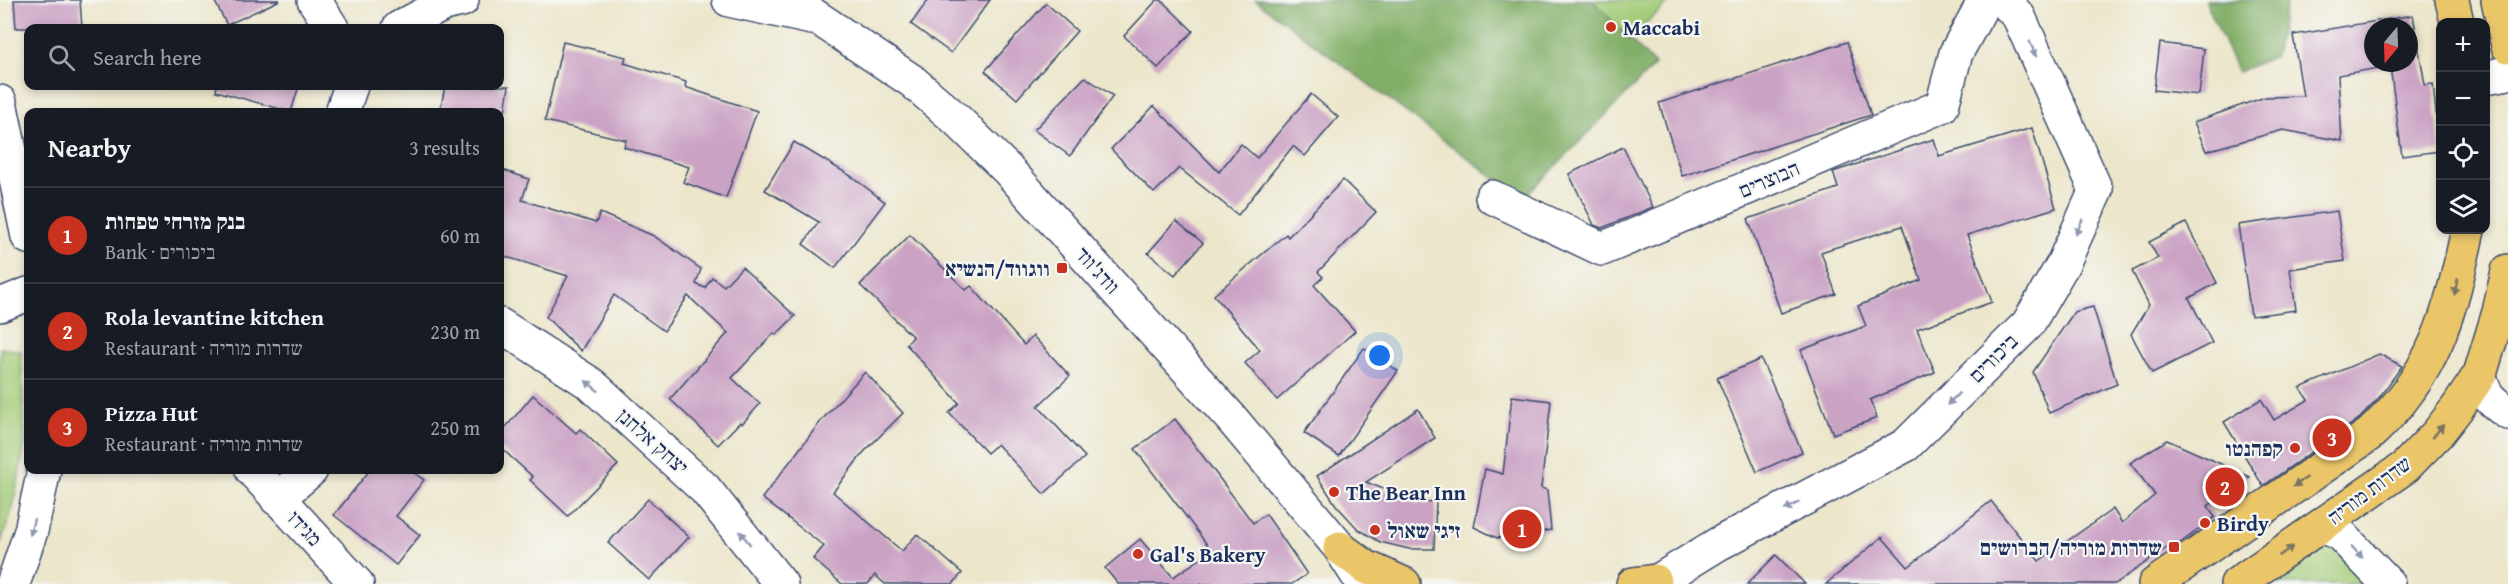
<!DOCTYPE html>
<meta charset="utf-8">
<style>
:root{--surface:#171b24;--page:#20242c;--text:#f1f3f6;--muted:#9ea1a6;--line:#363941;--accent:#c8321e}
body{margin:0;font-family:"Gentium Book Plus","Frank Ruhl Libre",serif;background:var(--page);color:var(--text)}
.controls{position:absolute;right:18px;top:18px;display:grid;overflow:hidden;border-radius:12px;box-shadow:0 3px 9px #0003}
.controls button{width:54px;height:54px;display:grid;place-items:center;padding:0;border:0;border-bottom:2px solid var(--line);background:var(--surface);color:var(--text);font:30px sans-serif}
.compass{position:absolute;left:2364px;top:18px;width:54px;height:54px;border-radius:50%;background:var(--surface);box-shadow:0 3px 9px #0003;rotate:199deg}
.you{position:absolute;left:1380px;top:356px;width:21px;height:21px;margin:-15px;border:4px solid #fff;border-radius:50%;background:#1a73e8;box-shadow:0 0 0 9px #1a73e833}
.badge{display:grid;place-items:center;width:39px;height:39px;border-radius:50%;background:var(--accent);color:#fff;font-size:20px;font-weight:700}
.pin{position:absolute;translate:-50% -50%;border:3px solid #fff;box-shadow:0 2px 6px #0006}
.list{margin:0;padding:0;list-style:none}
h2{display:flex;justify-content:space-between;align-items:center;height:78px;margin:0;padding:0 24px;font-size:26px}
h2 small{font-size:20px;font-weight:400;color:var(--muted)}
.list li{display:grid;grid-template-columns:39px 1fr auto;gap:18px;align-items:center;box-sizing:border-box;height:96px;padding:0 24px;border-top:2px solid var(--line)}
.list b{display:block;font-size:22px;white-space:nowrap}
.list p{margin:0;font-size:20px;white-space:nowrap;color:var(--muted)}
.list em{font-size:20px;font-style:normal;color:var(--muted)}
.icon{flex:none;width:33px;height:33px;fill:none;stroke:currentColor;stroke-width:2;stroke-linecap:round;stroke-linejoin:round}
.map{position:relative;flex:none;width:2508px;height:584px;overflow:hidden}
.search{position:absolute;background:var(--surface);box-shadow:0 3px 9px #0003;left:24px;top:24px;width:480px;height:66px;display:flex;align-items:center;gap:15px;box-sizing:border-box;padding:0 21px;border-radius:12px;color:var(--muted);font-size:22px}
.panel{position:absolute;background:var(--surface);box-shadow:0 3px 9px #0003;left:24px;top:108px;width:480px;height:366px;border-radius:12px}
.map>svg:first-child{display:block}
.green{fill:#a3cb76;stroke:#5f7d6a;stroke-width:1.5}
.forest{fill:#82af67;stroke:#4e6f62;stroke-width:1.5}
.building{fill:#caa2c4;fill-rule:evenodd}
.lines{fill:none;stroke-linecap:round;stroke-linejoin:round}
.minor-casing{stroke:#3a4a6e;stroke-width:36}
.major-casing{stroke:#3a4a6e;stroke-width:36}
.minor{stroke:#fff;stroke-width:33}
.major{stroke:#ebc669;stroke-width:33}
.oneway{fill:#8d97ae}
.oneway2{fill:#797363}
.poi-dot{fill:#c8321e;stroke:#f6f6f2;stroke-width:2}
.labels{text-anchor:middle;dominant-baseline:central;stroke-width:4.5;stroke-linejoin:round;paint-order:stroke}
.poi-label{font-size:21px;font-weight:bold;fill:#1b2f5e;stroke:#f6f6f2;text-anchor:start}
.street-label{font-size:21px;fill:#1b2f5e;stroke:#f6f6f2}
</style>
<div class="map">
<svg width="2508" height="584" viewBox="0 0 2508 584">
<rect width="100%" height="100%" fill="#f6f6f2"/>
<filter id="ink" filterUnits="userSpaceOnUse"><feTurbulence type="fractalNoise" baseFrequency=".0167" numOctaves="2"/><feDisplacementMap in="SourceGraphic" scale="12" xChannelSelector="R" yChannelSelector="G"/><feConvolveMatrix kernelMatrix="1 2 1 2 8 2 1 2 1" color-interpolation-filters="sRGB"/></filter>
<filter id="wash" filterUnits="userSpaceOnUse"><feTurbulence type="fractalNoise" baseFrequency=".008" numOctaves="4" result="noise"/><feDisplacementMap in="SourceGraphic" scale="24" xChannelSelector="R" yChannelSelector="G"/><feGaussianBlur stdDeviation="1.35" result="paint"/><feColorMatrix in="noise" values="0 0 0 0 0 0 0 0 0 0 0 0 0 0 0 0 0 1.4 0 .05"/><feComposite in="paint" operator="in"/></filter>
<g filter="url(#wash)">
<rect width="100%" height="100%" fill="#ece6cb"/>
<g class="green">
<polygon points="1554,0 1672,0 1610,54"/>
<polygon points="0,348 21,351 25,443 13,507 0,545"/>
<polygon points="2314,541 2334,544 2375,584 2260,584"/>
</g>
<g class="forest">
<polygon points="1255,0 1592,0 1655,65 1523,199"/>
<polygon points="2205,0 2287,0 2275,56 2238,72"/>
</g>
<g id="blocks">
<g class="building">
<polygon points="14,0 80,0 82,28 16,28"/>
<polygon points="214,0 280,0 227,25"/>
<polygon points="928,0 990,0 951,53 911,24"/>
<polygon points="1157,0 1161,0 1193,31 1158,68 1124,36"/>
<polygon points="1046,3 1077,31 1017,99 985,71"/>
<path d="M2413,15l12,70 8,-1 7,67 -38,5 -12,-90 -52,9 4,66 -59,-11 -77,21 -12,-29 71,-25 38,-1 -10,-61zM2373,27h36v36h-36z"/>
<polygon points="563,42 626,57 624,63 686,82 685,87 757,111 726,198 683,182 689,167 624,147 626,140 545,121"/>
<polygon points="1847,42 1871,115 1682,176 1659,103"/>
<polygon points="2160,43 2204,49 2199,95 2154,90"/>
<polygon points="1085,77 1113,96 1070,156 1034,130"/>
<polygon points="217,86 299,86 291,112 216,91"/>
<polygon points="445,86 509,86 505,112 440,112"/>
<polygon points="1311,94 1338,117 1305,156 1293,146 1238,215 1179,168 1154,193 1111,149 1154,106 1219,172 1241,144 1257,158"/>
<polygon points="2032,128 2056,208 1967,235 1992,302 1917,329 1935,372 1870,400 1877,418 1833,434 1801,350 1866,326 1858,306 1921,280 1902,226 1821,252 1836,294 1781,313 1748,219 1838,188 1833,172 1934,139 1939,156"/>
<polygon points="794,142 851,176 885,202 835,268 803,244 819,222 765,190"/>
<polygon points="1623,147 1653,207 1602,228 1594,225 1569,174"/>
<polygon points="500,169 529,179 522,200 596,223 600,213 654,236 701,269 696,284 705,288 712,277 724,286 742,267 795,316 776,335 774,333 732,378 760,404 742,424 740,422 718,445 670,399 728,333 688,296 664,331 614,295 581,351 546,317 568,276 500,255"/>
<polygon points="1343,180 1376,212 1318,272 1323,277 1314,285 1355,331 1277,400 1245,363 1260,350 1214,295 1286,234 1288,237"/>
<polygon points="2337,211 2345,261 2290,269 2296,310 2251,316 2238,225"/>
<polygon points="1176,221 1203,243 1175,275 1148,253"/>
<polygon points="2186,223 2217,283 2189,298 2212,343 2152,373 2131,334 2149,305 2132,271 2158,258 2149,242"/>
<polygon points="910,235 966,290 971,286 1024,345 1033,336 1070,376 1038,406 1085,457 1044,494 997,444 987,453 949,413 959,403 906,344 913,337 860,285"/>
<polygon points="2093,307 2117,384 2049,413 2033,372 2074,312"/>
<polygon points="1364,348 1398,371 1339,456 1304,433"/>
<polygon points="2379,354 2402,366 2378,399 2360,418 2263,486 2224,422 2261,399 2274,420 2308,400 2300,388"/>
<polygon points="1761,359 1802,452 1757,472 1717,378"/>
<polygon points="865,372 903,413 863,453 833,492 902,551 917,534 962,573 953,584 885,584 875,575 868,584 842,584 813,559 824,546 762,498 821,421"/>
<polygon points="533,395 576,433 580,429 618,465 568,516 530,480 533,477 500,447 500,434"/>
<polygon points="1512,396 1551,401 1541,488 1547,490 1551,530 1497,538 1474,527 1485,469 1503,474"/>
<polygon points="1418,409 1435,438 1366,482 1418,503 1436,501 1434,549 1409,549 1380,542 1358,529 1336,505 1317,476"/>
<polygon points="1175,419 1253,523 1266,514 1307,574 1292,584 1118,584 1105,568 1140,539 1173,577 1212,551 1135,449"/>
<polygon points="2167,440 2250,477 2208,506 2215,517 2171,550 2168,547 2115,584 1826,584 1882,537 1908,567 1991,501 2039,561 2113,509 2122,523 2155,495 2130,463"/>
<polygon points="370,470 410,470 424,480 396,516 420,535 396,565 334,515"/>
<polygon points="648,499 689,537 649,580 608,543"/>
<polygon points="1776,555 1805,584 1747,584"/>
</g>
</g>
</g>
<g filter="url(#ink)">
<use href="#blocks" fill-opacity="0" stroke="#3a4a6e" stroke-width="1.5"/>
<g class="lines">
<defs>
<g id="minor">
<polyline points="314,0 332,28"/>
<polyline points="729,0 812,18"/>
<polyline points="791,0 912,81 957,120 1008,170 1231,418 1340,548 1363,584"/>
<polyline points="399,28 444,4 462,0"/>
<polyline points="2486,77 2508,73"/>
<polyline points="0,102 28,237"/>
<polyline points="342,112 351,86"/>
<polyline points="1492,197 1602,249 1942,106 1956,53 1985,0"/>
<polyline points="0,305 28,294"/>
<polyline points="500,325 591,384 705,489 781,584"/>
<path d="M2480,374c2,20 12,28 28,39"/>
<polyline points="252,470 357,584"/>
<polyline points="277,499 311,470"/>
<polyline points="2322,526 2339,533 2388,584"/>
<polyline points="13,584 31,531 44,470"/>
<polyline points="1653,584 1718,544 1906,445 2028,324 2063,264 2096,190 2019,17 2003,0"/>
</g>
<g id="major">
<polyline points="2452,0 2457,22"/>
<polyline points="2498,0 2508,46"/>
<polyline points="1340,548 1366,567 1404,584"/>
<polyline points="1633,584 1655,581"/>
<path d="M2155,584l215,-150c66,-61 80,-121 98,-204"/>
<polyline points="2237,584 2405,467 2437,434 2458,407 2480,374 2499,312 2508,271"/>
</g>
</defs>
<use href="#minor" class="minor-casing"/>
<use href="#major" class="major-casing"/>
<use href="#minor" class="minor"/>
<use href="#major" class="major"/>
</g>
<defs><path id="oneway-solid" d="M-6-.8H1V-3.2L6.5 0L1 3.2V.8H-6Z" transform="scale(1.5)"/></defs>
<g class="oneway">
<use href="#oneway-solid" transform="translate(2033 49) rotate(66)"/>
<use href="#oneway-solid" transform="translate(2079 227) rotate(114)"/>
<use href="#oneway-solid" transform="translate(592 386) rotate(-142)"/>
<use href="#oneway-solid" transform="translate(1953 399) rotate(135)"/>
<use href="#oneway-solid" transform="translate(1792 506) rotate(152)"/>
<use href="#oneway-solid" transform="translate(32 527) rotate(104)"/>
<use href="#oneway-solid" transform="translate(745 538) rotate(-128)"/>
<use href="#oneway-solid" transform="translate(2357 552) rotate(46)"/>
</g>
<g class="oneway2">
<use href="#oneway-solid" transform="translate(2456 287) rotate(102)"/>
<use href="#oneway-solid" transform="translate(2438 431) rotate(-49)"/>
<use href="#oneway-solid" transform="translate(2300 482) rotate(146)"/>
<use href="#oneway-solid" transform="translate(2286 551) rotate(-34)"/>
</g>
</g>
<g class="poi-dot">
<circle cx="1611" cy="27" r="6"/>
<rect x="1056" y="262" width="12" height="12" rx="3"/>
<circle cx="2295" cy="448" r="6"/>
<circle cx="1334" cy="492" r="6"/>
<circle cx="2205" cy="523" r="6"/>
<circle cx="1375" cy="530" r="6"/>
<rect x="2168" y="541" width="12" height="12" rx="3"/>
<circle cx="1138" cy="554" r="6"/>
</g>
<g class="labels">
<g class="poi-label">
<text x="1623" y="27">Maccabi</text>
<text x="1050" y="268" text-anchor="end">ווגווד/הנשיא</text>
<text x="2283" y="448" text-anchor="end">קפהנטו</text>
<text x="1346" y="492">The Bear Inn</text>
<text x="2217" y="523">Birdy</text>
<text x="1387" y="530">זיגי שאול</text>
<text x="2162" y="547" text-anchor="end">שדרות מוריה/הברושים</text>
<text x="1150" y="554">Gal's Bakery</text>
</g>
<g class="street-label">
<text transform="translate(1769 179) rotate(-23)">הבוצרים</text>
<text transform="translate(1098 270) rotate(48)">וודג'ווד</text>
<text transform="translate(1993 358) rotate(-45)">ביכורים</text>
<text transform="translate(653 441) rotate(42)">יצחק אלחנן</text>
<text transform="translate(2369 490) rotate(-37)">שדרות מוריה</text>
<text transform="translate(305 528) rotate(47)">מגידו</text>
</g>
</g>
</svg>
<div class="controls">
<button>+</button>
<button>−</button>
<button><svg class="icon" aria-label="locate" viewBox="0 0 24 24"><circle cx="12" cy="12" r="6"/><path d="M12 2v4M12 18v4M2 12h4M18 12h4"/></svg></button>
<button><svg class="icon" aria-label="layers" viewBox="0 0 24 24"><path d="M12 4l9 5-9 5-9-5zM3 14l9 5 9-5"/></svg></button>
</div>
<svg class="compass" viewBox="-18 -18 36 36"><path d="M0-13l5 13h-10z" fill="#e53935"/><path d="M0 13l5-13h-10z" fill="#9ea1a6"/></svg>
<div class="you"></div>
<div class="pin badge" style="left:1522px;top:529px">1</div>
<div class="pin badge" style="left:2225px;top:487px">2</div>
<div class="pin badge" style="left:2332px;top:438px">3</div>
<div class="search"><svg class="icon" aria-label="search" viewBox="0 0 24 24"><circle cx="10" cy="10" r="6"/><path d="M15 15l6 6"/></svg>Search here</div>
<section class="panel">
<h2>Nearby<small>3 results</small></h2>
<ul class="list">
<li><span class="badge">1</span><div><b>בנק מזרחי טפחות</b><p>Bank · ביכורים</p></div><em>60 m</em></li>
<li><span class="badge">2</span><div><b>Rola levantine kitchen</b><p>Restaurant · שדרות מוריה</p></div><em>230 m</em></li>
<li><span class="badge">3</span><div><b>Pizza Hut</b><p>Restaurant · שדרות מוריה</p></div><em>250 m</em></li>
</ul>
</section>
</div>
